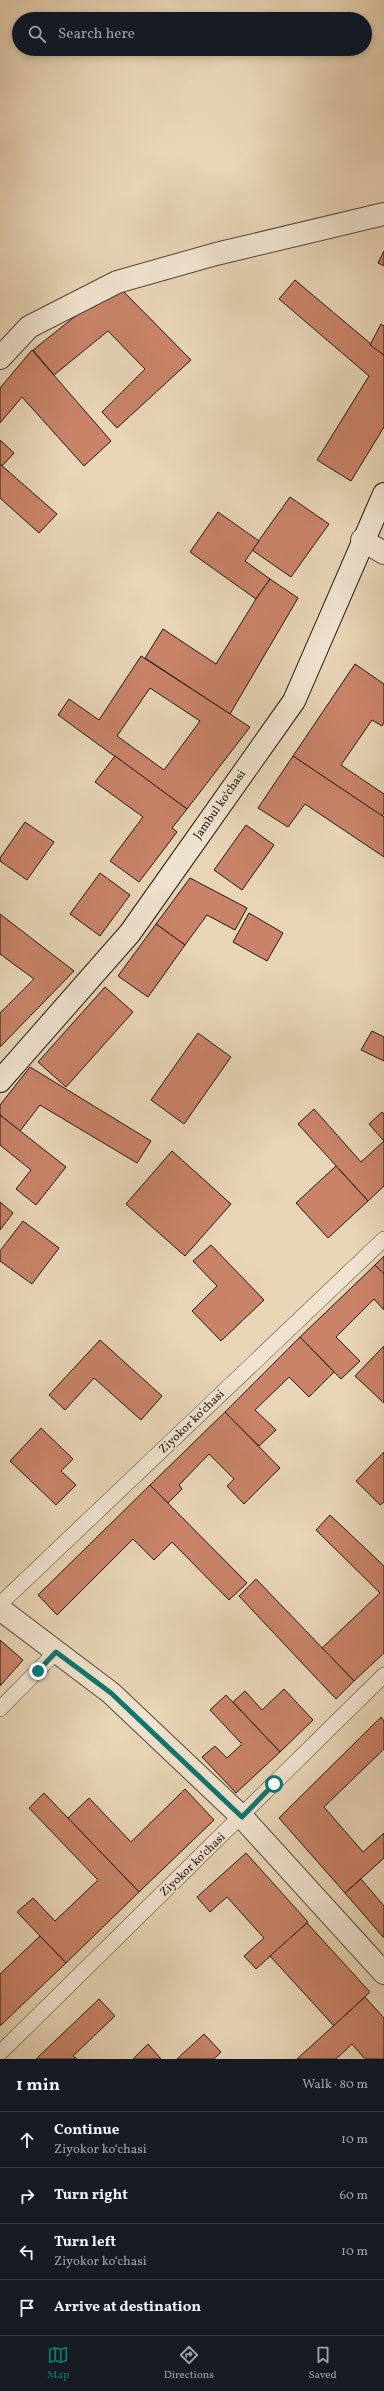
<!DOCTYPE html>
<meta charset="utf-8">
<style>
:root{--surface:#171b24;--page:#242831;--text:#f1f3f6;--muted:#9ea1a6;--line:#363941;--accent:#0f766e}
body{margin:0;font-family:Vollkorn,serif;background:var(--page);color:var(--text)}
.stop{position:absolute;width:12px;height:12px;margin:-9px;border:3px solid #0f766e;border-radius:50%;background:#fff}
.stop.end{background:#0f766e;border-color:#fff;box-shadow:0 1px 4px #0008}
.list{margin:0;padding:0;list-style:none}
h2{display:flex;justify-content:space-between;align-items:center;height:52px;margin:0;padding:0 16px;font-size:17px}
h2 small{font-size:13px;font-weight:400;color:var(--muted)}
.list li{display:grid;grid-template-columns:26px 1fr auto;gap:12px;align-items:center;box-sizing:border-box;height:56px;padding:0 16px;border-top:1px solid var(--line)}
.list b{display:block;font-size:15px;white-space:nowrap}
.list p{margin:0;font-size:13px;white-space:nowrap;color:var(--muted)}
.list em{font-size:13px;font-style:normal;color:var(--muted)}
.icon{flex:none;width:22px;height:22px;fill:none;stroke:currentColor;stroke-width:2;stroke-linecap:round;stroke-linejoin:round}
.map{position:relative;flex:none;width:384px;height:2059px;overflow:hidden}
.search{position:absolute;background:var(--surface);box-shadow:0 2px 6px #0003;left:12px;right:12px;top:12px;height:44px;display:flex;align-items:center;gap:10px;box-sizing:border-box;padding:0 14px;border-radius:22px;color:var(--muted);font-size:15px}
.sheet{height:276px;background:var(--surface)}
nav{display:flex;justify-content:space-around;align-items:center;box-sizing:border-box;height:56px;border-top:1px solid var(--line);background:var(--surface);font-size:11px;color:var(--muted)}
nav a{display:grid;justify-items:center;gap:2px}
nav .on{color:var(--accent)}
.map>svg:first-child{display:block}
.building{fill:#c98369;stroke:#231712;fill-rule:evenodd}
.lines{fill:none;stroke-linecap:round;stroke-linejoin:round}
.lane-casing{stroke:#54463b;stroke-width:16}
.street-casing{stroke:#54463b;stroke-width:24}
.secondary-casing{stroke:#231712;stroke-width:24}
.lane{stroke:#f0e4d0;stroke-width:15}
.street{stroke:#f0e4d0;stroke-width:22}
.secondary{stroke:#f0e4d0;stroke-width:22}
.route{stroke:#0f766e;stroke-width:5}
.labels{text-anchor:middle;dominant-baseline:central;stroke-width:3;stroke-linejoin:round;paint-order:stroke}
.street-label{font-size:12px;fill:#231712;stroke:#f0e4d0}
</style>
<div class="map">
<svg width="384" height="2059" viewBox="0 0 384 2059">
<rect width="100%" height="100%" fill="#e8d5b6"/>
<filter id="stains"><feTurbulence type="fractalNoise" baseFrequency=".005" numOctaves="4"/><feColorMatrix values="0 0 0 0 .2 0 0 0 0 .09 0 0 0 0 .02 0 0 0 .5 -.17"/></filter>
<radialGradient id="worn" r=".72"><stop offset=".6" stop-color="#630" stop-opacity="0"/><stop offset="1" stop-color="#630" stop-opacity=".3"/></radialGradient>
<g class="building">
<polygon points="384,251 384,266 378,263"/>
<polygon points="295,280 384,355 384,427 351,481 317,460 369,376 279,299"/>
<polygon points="122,290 191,360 117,428 102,412 145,369 108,331 54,375 33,350 88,306"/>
<polygon points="381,324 384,326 384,355 370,345"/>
<polygon points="32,350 111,441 84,466 22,397 0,423 0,388"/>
<polygon points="0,440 14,453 2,466 0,464"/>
<polygon points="0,464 57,514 39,533 0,498"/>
<polygon points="290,497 329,524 291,577 252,550"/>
<polygon points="218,512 259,541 245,561 270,579 256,599 190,552"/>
<polygon points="270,579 298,598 230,714 145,658 163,629 216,664 256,599"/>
<path d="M141,656l109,71 -63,82 -129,-94 11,-16 30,21zM150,688l50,33 -36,49 -47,-34z"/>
<polygon points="355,664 384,684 384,723 382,726 372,720 341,765 384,794 384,813 382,816 293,756"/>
<polygon points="115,756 187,809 172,828 177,832 139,882 110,861 143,817 95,782"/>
<polygon points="293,756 384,817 384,857 305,804 288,827 258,808"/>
<polygon points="25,822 54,842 27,880 0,861 0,858"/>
<polygon points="246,825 274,845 242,890 214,870"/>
<polygon points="100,873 130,895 100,936 70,914"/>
<polygon points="190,878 247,908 235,930 207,915 185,945 156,924"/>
<polygon points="249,913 283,933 267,961 233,942"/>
<polygon points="0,914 74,971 0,1047 0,1013 34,979 0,954"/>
<polygon points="156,924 185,945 148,997 118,976"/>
<polygon points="105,987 133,1012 66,1087 38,1062"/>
<polygon points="372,1031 384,1037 384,1061 361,1050"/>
<polygon points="198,1033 231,1057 184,1124 151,1100"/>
<polygon points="30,1067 151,1141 137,1163 40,1105 20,1131 0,1115 0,1105"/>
<polygon points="314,1109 361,1162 384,1141 384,1186 368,1201 298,1124"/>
<polygon points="382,1112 384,1114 384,1141 369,1124"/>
<polygon points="0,1115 66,1167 36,1205 16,1189 31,1170 0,1145"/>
<polygon points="172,1151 231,1204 185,1256 126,1204"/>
<polygon points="336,1166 368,1201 328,1238 296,1203"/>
<polygon points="0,1202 13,1213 0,1230"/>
<polygon points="23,1221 59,1248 32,1284 0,1261 0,1251"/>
<polygon points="211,1245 264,1300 221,1341 192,1311 217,1286 193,1261"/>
<polygon points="384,1256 384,1274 375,1265"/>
<polygon points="375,1265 384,1274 384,1310 374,1299 336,1337 360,1361 341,1379 300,1337"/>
<polygon points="300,1337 334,1372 309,1397 289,1377 255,1410 276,1430 259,1446 225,1412"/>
<polygon points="100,1340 162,1396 141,1420 94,1378 65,1410 49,1395"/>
<polygon points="384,1346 384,1403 355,1376"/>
<polygon points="225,1412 280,1468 244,1504 227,1486 234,1479 209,1454 179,1485 182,1489 168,1503 150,1485"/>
<polygon points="41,1428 73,1459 61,1471 76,1485 56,1505 10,1461"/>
<polygon points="384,1452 384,1502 380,1505 356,1481"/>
<polygon points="150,1485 247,1583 229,1600 172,1542 154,1560 133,1539 57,1615 38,1595"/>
<polygon points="330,1515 384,1566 384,1653 354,1681 322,1648 380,1593 316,1530"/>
<polygon points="256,1579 354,1681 336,1699 239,1596"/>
<polygon points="0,1640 23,1660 0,1686"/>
<polygon points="284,1689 313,1720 280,1752 233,1702 245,1691 262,1710"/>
<polygon points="226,1695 280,1752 236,1793 202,1757 215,1746 227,1758 242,1744 210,1710"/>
<polygon points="381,1717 384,1721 384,1749 324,1807 363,1852 384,1833 384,1858 345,1893 279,1818"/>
<polygon points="185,1789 214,1820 139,1892 68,1818 89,1798 131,1842"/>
<polygon points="44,1793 139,1892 66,1963 17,1912 33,1898 55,1921 98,1880 29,1808"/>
<polygon points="246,1853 308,1922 256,1969 244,1956 264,1938 227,1897 210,1912 197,1897"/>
<polygon points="361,1879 384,1906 384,1938 345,1893"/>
<polygon points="307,1923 370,1992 334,2026 270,1956"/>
<polygon points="40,1936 66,1963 0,2026 0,1974"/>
<polygon points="365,1997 384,2018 384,2059 365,2059 352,2044 336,2059 297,2059"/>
<polygon points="99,1999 115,2016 73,2056 77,2059 36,2059"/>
<polygon points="204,2034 221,2052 214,2059 177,2059"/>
<polygon points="148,2044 161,2059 133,2059"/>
</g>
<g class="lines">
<defs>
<g id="lane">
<polyline points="0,1604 384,1239"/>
<polyline points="0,1709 56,1652"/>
<polyline points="0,2053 384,1675"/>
</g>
<g id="street">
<polyline points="0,358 29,327 117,282 216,254 384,214"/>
<polyline points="362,540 384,553"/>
<polyline points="0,1609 111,1693 242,1817 384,1973"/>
</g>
<polyline id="secondary" points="0,1081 130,933 294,701 384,494"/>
</defs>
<use href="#lane" class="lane-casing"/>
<use href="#street" class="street-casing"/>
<use href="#secondary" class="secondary-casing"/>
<use href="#lane" class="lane"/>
<use href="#street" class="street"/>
<use href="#secondary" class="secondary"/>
</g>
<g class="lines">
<polyline class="route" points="38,1671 56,1652 111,1693 242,1817 274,1784"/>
</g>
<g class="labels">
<g class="street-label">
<text transform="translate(220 805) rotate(-55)">Jambul koʻchasi</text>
<text transform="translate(192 1422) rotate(-44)">Ziyokor koʻchasi</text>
<text transform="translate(193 1865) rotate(-44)">Ziyokor koʻchasi</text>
</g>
</g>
<rect width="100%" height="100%" filter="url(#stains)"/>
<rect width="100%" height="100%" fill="url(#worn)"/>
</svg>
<div class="stop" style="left:274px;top:1784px"></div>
<div class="stop end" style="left:38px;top:1671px"></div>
<div class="search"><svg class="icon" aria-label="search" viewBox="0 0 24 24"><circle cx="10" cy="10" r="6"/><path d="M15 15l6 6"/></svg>Search here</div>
</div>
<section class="sheet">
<h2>1 min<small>Walk · 80 m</small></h2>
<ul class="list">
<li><svg class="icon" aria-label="ahead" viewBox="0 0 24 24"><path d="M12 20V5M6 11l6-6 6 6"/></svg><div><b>Continue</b><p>Ziyokor koʻchasi</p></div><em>10 m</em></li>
<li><svg class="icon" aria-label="right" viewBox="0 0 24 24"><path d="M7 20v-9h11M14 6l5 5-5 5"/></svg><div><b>Turn right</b></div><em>60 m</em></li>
<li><svg class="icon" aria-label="left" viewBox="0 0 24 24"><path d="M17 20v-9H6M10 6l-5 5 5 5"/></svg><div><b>Turn left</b><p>Ziyokor koʻchasi</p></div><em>10 m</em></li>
<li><svg class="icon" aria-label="arrive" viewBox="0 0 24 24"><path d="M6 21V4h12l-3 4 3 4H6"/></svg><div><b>Arrive at destination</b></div></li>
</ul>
</section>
<nav>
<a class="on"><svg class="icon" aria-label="map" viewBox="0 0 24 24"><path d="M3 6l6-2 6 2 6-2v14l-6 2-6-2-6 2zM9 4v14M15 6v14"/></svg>Map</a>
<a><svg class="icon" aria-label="directions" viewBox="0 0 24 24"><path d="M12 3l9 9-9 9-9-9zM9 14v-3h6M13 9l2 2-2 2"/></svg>Directions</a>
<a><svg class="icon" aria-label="saved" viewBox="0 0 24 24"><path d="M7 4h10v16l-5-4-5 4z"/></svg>Saved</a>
</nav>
